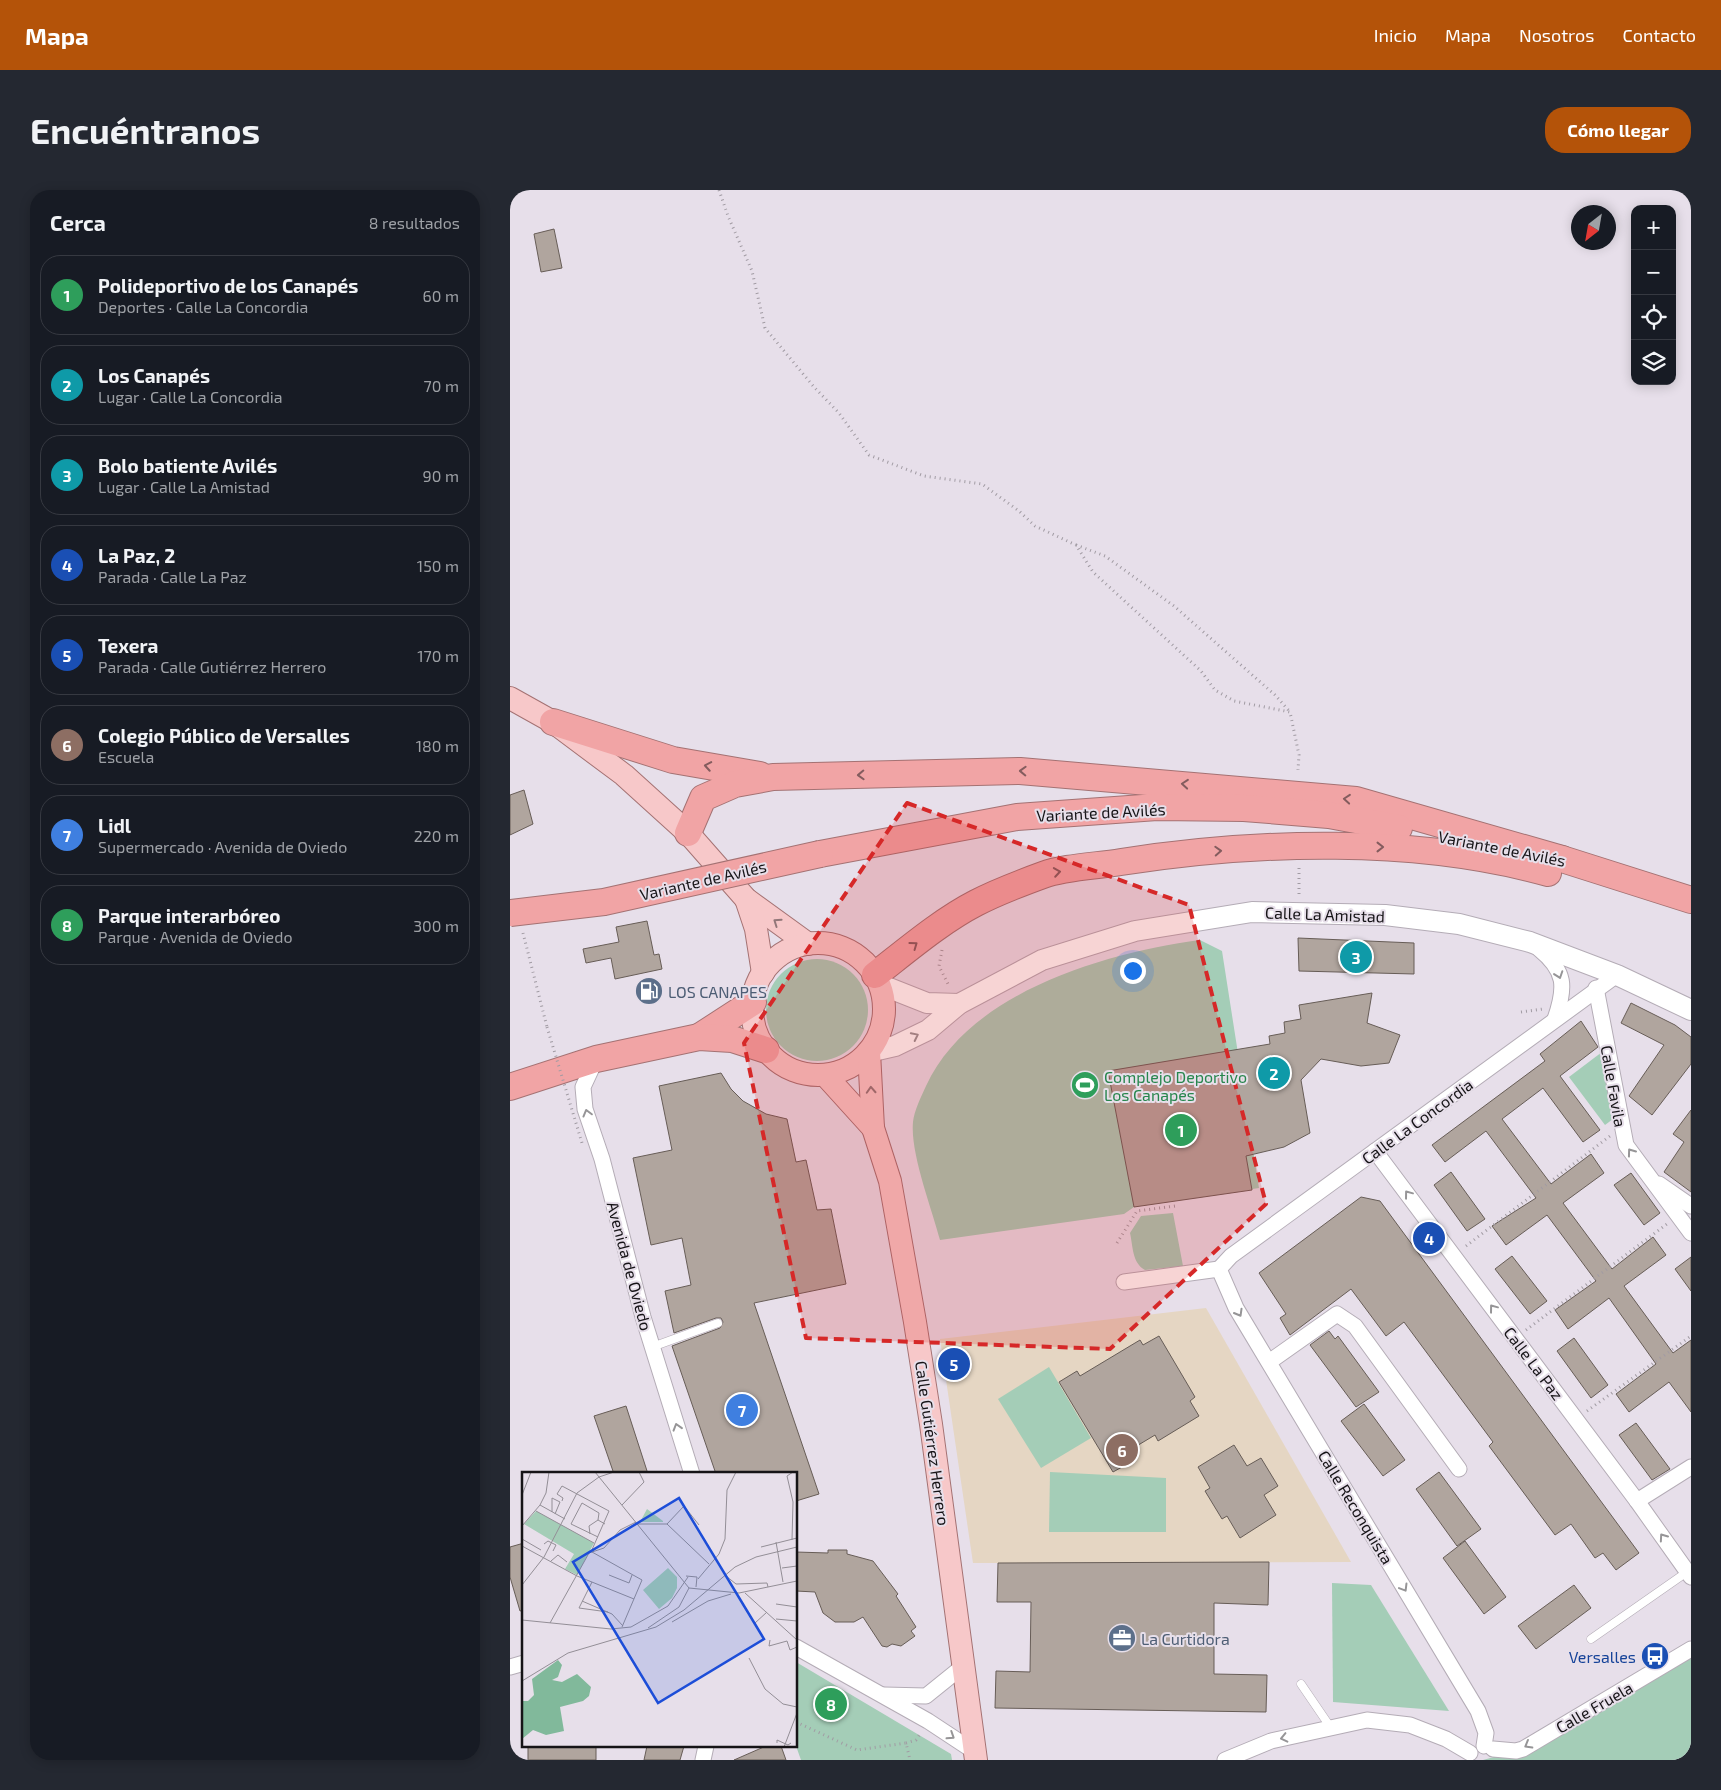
<!DOCTYPE html>
<html lang="es">
<meta charset="utf-8">
<style>
:root{--surface:#171b24;--page:#242831;--text:#f1f3f6;--muted:#9ea1a6;--line:#363941;--accent:#b45309}
body{margin:0;font-family:"Exo 2",sans-serif;background:var(--page);color:var(--text)}
.controls{position:absolute;right:15px;top:15px;display:grid;overflow:hidden;border-radius:10px;box-shadow:0 2px 12px #0003}
.controls button{width:45px;height:45px;display:grid;place-items:center;padding:0;border:0;border-bottom:1px solid var(--line);background:var(--surface);color:var(--text);font:25px sans-serif}
.compass{position:absolute;left:1061px;top:15px;width:45px;height:45px;border-radius:50%;background:var(--surface);box-shadow:0 2px 12px #0003;rotate:211deg}
.you{position:absolute;left:622px;top:780px;width:18px;height:18px;margin:-12px;border:4px solid #fff;border-radius:50%;background:#1a73e8;box-shadow:0 0 0 8px #1a73e833}
.badge{display:grid;place-items:center;width:32px;height:32px;border-radius:50%;background:var(--accent);color:#fff;font-size:16px;font-weight:700}
.pin{position:absolute;translate:-50% -50%;border:2px solid #fff;box-shadow:0 1px 5px #0006}
.list{margin:0;padding:0;list-style:none}
h2{display:flex;justify-content:space-between;align-items:center;height:65px;margin:0;padding:0 20px;font-size:21px}
h2 small{font-size:16px;font-weight:400;color:var(--muted)}
.list li{display:grid;grid-template-columns:32px 1fr auto;gap:15px;align-items:center;box-sizing:border-box;height:80px;margin:0 10px 10px;padding:0 10px;border:1px solid var(--line);border-radius:20px}
.list b{display:block;font-size:19px;white-space:nowrap}
.list p{margin:0;font-size:16px;white-space:nowrap;color:var(--muted)}
.list em{font-size:16px;font-style:normal;color:var(--muted)}
.icon{flex:none;width:28px;height:28px;fill:none;stroke:currentColor;stroke-width:2;stroke-linecap:round;stroke-linejoin:round}
.map{position:relative;flex:none;width:1181px;height:1570px;overflow:hidden;border-radius:20px}
header{display:flex;align-items:center;gap:30px;box-sizing:border-box;height:70px;padding:0 25px;background:var(--accent);color:#fff}
header strong{font-size:24px}
nav{display:flex;gap:28px;margin-inline-start:auto;font-size:18px}
.intro{display:flex;align-items:center;justify-content:space-between;box-sizing:border-box;height:120px;padding:0 30px}
h1{margin:0;font-size:35px}
.button{padding:12px 22px;border-radius:20px;background:var(--accent);color:#fff;font-size:18px;font-weight:700}
main{display:flex;gap:30px;padding:0 30px}
aside{flex:1;background:var(--surface);border-radius:20px;box-shadow:0 2px 12px #0003}
.map>svg:first-child{display:block}
.education{fill:#e5d6c3}
.green{fill:#a4cdb7}
.building{fill:#b0a59e;stroke:#675d57}
.lines{fill:none;stroke-linecap:round;stroke-linejoin:round}
.lane-casing{stroke:#b4acb6;stroke-width:9}
.street-casing{stroke:#b4acb6;stroke-width:17}
.secondary-casing{stroke:#b4acb6;stroke-width:22}
.primary-casing{stroke:#a47273;stroke-width:24}
.highway-casing{stroke:#a47273;stroke-width:28}
.path{stroke:#a19ba3;stroke-width:3;stroke-dasharray:1 4;stroke-linecap:butt}
.lane{stroke:#fff;stroke-width:8}
.street{stroke:#fff;stroke-width:15}
.secondary{stroke:#fff;stroke-width:20}
.primary{stroke:#f7c8c9;stroke-width:22}
.highway{stroke:#f1a4a5;stroke-width:26}
.highway-bridge-casing{stroke:#a47273;stroke-width:28;stroke-linecap:butt}
.path-bridge{stroke:#a19ba3;stroke-width:3;stroke-dasharray:1 4;stroke-linecap:butt}
.highway-bridge{stroke:#f1a4a5;stroke-width:26}
.oneway{stroke:#845c5e}
.oneway2{stroke:#927779}
.oneway3{stroke:#969597}
.marked{fill:#d62828;fill-opacity:0.2;stroke:#d62828;stroke-width:4;stroke-dasharray:10 6;stroke-linejoin:round}
.labels{text-anchor:middle;dominant-baseline:central;stroke-width:4;stroke-linejoin:round;paint-order:stroke}
.street-label{font-size:16px;fill:#161417;stroke:#e7dfea}
.service-label{font-size:16px;fill:#4e5e75;stroke:#e7dfea;text-anchor:start}
.leisure-label{font-size:16px;fill:#27864d;stroke:#e7dfea;text-anchor:start}
.transit-label{font-size:16px;fill:#164399;stroke:#e7dfea;text-anchor:end}
.inset-road{fill:none;stroke:#938e96;stroke-width:1}
.view{fill:#1d4ed8;fill-opacity:0.15;stroke:#1d4ed8;stroke-width:2.5}
.inset-edge{fill:none;stroke:#161417;stroke-width:2.5}
</style>
<header>
<strong>Mapa</strong>
<nav><a>Inicio</a><a>Mapa</a><a>Nosotros</a><a>Contacto</a></nav>
</header>
<div class="intro"><h1>Encuéntranos</h1><a class="button">Cómo llegar</a></div>
<main>
<aside>
<h2>Cerca<small>8 resultados</small></h2>
<ul class="list">
<li><span class="badge" style="background:#2e9e5b">1</span><div><b>Polideportivo de los Canapés</b><p>Deportes · Calle La Concordia</p></div><em>60 m</em></li>
<li><span class="badge" style="background:#0f9aa8">2</span><div><b>Los Canapés</b><p>Lugar · Calle La Concordia</p></div><em>70 m</em></li>
<li><span class="badge" style="background:#0f9aa8">3</span><div><b>Bolo batiente Avilés</b><p>Lugar · Calle La Amistad</p></div><em>90 m</em></li>
<li><span class="badge" style="background:#1a4fb4">4</span><div><b>La Paz, 2</b><p>Parada · Calle La Paz</p></div><em>150 m</em></li>
<li><span class="badge" style="background:#1a4fb4">5</span><div><b>Texera</b><p>Parada · Calle Gutiérrez Herrero</p></div><em>170 m</em></li>
<li><span class="badge" style="background:#8d6e63">6</span><div><b>Colegio Público de Versalles</b><p>Escuela</p></div><em>180 m</em></li>
<li><span class="badge" style="background:#3f7fe0">7</span><div><b>Lidl</b><p>Supermercado · Avenida de Oviedo</p></div><em>220 m</em></li>
<li><span class="badge" style="background:#2e9e5b">8</span><div><b>Parque interarbóreo</b><p>Parque · Avenida de Oviedo</p></div><em>300 m</em></li>
</ul>
</aside>
<div class="map">
<svg width="1181" height="1570" viewBox="0 0 1181 1570">
<rect width="100%" height="100%" fill="#e7dfea"/>
<polygon class="education" points="696,1118 841,1372 463,1373 430,1149"/>
<g class="green">
<path d="M690,750l22,11 37,237 -125,19 -10,7 -184,26c-8,-31 -30,-87 -27,-118 1,-11 8,-25 13,-36 43,-94 179,-133 274,-146z"/>
<circle cx="307" cy="820" r="51"/>
<polygon points="1092,862 1103,929 1095,935 1059,887"/>
<path d="M663,1023l10,53 -38,4c-13,-7 -12,-24 -15,-37l11,-17z"/>
<polygon points="539,1177 581,1248 531,1278 488,1209"/>
<polygon points="540,1282 656,1288 656,1342 539,1342"/>
<polygon points="822,1393 861,1395 939,1521 823,1512"/>
<polygon points="1181,1459 1181,1570 973,1570 1006,1561"/>
<polygon points="286,1472 441,1564 442,1570 291,1570 286,1556"/>
</g>
<g class="building">
<polygon points="44,39 52,78 31,82 24,44"/>
<polygon points="14,600 23,634 0,645 0,605"/>
<polygon points="137,731 144,765 149,764 152,779 105,789 101,768 76,773 73,759 109,752 106,737"/>
<polygon points="788,748 904,753 904,784 789,781"/>
<polygon points="862,803 857,833 890,845 879,873 851,876 811,869 791,890 800,943 774,957 736,966 742,1000 624,1017 598,881 760,854 759,846 775,843 774,832 791,829 789,815"/>
<polygon points="1121,813 1165,835 1181,847 1181,874 1142,925 1119,906 1154,855 1111,833"/>
<polygon points="1071,831 1088,857 1050,886 1090,940 1073,952 1033,898 992,929 1041,994 1081,964 1094,983 1053,1013 1102,1079 1143,1047 1156,1065 1114,1096 1163,1163 1181,1150 1181,1222 1159,1192 1119,1222 1106,1204 1146,1174 1099,1108 1058,1139 1045,1120 1086,1091 1037,1025 996,1055 982,1036 1026,1008 976,941 935,972 922,955 1035,871 1030,864"/>
<polygon points="211,883 221,899 233,911 256,924 277,929 286,972 296,970 307,1020 321,1019 336,1094 244,1113 309,1304 286,1311 286,1284 206,1284 162,1156 210,1138 213,1132 211,1128 206,1128 164,1143 155,1101 181,1095 172,1048 141,1055 123,968 162,960 149,896"/>
<polygon points="1181,920 1181,1002 1154,982 1174,952 1163,944"/>
<polygon points="941,982 975,1029 957,1041 924,995"/>
<polygon points="1121,983 1150,1023 1134,1035 1104,995"/>
<polygon points="851,1007 870,1011 1129,1363 1106,1380 1093,1363 1085,1368 1061,1334 1045,1345 979,1256 983,1252 894,1132 876,1146 841,1099 780,1145 770,1128 776,1124 749,1083"/>
<polygon points="1002,1066 1037,1111 1020,1124 985,1079"/>
<polygon points="1181,1067 1181,1101 1165,1079"/>
<polygon points="819,1141 825,1149 828,1146 869,1202 846,1217 800,1155"/>
<polygon points="649,1146 685,1207 680,1211 689,1226 648,1251 645,1245 615,1263 621,1272 603,1282 549,1192 567,1181 570,1186 630,1150 633,1155"/>
<polygon points="1064,1148 1098,1195 1081,1208 1047,1161"/>
<polygon points="854,1214 895,1270 873,1286 831,1231"/>
<polygon points="116,1216 138,1284 104,1284 84,1226"/>
<polygon points="1126,1233 1160,1279 1142,1290 1109,1245"/>
<polygon points="724,1255 737,1276 751,1268 768,1296 754,1305 766,1325 730,1348 717,1326 712,1329 695,1301 700,1298 688,1277"/>
<polygon points="929,1282 971,1339 947,1356 906,1299"/>
<polygon points="955,1351 996,1407 974,1424 933,1368"/>
<polygon points="14,1353 14,1420 10,1421 0,1387 0,1357"/>
<polygon points="318,1360 337,1360 337,1364 363,1371 388,1404 386,1406 406,1437 401,1441 405,1446 391,1456 382,1454 377,1457 372,1456 353,1427 344,1432 325,1432 313,1423 305,1402 286,1401 286,1362 318,1363"/>
<polygon points="759,1372 758,1415 704,1413 704,1484 757,1485 756,1522 485,1518 486,1481 520,1482 521,1412 487,1412 488,1373"/>
<polygon points="1064,1395 1081,1418 1026,1459 1008,1436"/>
<rect x="18" y="1556" width="68" height="14"/>
<polygon points="137,1556 174,1556 170,1570 134,1570"/>
<polygon points="256,1556 271,1556 276,1570 224,1570"/>
</g>
<g class="lines">
<defs>
<g id="lane">
<polyline points="142,1157 208,1133"/>
<polyline points="1081,1449 1177,1382"/>
<polyline points="791,1494 821,1538"/>
</g>
<g id="street">
<path d="M1029,759c27,22 27,38 16,70"/>
<polyline points="1086,798 1116,955 1181,1043"/>
<polyline points="86,869 73,897 75,919 92,969 133,1127 182,1284"/>
<polyline points="865,961 1127,1311 1181,1387"/>
<polyline points="1149,994 1181,1016"/>
<polyline points="709,1079 726,1118 968,1521 976,1543 974,1556"/>
<polyline points="709,1079 721,1066 1107,785"/>
<polyline points="614,1092 709,1079"/>
<polyline points="759,1172 827,1124 845,1136 949,1279"/>
<polyline points="1127,1311 1181,1277"/>
<polyline points="286,1457 418,1531 465,1562"/>
<polyline points="0,1477 14,1473"/>
<polyline points="374,1505 416,1506 452,1477"/>
<polyline points="983,1559 1006,1561 1013,1559 1181,1459"/>
<polyline points="193,1570 196,1556"/>
<polyline points="715,1570 761,1551 857,1530 900,1535 936,1549 960,1563"/>
</g>
<g id="secondary">
<polyline points="369,794 417,813 449,814"/>
<polyline points="359,862 385,856 418,840 449,814 532,770 625,741 742,722 875,725 949,734 1020,752 1107,785 1181,820"/>
</g>
<g id="primary">
<polyline points="0,508 43,532 114,585 178,643 236,709 298,754"/>
<polyline points="236,709 246,739 253,783"/>
<circle cx="308" cy="819" r="66"/>
<polyline points="359,862 363,938 380,991 405,1132 421,1234 466,1570"/>
<polyline points="315,885 363,938"/>
</g>
<g id="highway">
<polyline points="43,532 163,570 250,585"/>
<polyline points="178,643 193,608 225,594 263,587 510,581 846,610 1052,669"/>
<polyline points="310,664 507,627 647,617 734,618 819,625 889,638"/>
<polyline points="1035,666 1052,669 1181,710"/>
<path d="M365,785c31,-24 66,-54 101,-72 21,-11 45,-20 67,-28 21,-8 54,-9 78,-13 135,-21 295,-26 427,11"/>
<polyline points="189,847 243,812"/>
<polyline points="0,897 86,869 189,847 222,849 256,860"/>
</g>
</defs>
<use href="#lane" class="lane-casing"/>
<use href="#street" class="street-casing"/>
<use href="#secondary" class="secondary-casing"/>
<use href="#primary" class="primary-casing"/>
<use href="#highway" class="highway-casing"/>
<g class="path">
<polyline points="209,0 218,26 242,81 255,138 304,197 329,223 359,265 414,286 472,294 509,321 525,336 566,355 583,382 691,481 705,500 724,511 780,522 789,565 788,580"/>
<polyline points="566,355 595,366 664,416 765,505 780,522"/>
<polyline points="789,704 789,676"/>
<polyline points="13,743 37,837"/>
<polyline points="432,760 429,776 439,796"/>
<polyline points="1011,822 1033,819"/>
<polyline points="607,1053 627,1021 665,1016"/>
<polyline points="956,1056 1100,946"/>
<polyline points="1016,1140 1157,1034"/>
<polyline points="1077,1221 1181,1146"/>
<polyline points="286,1532 347,1560 396,1553 400,1570"/>
<polyline points="396,1553 406,1550 410,1544"/>
</g>
<use href="#lane" class="lane"/>
<use href="#street" class="street"/>
<use href="#secondary" class="secondary"/>
<use href="#primary" class="primary"/>
<use href="#highway" class="highway"/>
<defs>
<polyline id="highway-bridge" points="0,723 94,712 310,664"/>
</defs>
<use href="#highway-bridge" class="highway-bridge-casing"/>
<polyline class="path-bridge" points="37,837 72,953"/>
<use href="#highway-bridge" class="highway-bridge"/>
</g>
<defs><path id="oneway-chevron" d="M-2-3.5L2.5 0L-2 3.5" fill="none" stroke-width="1.6" stroke-linecap="round" stroke-linejoin="round" transform="scale(1.25)"/></defs>
<g class="oneway">
<use href="#oneway-chevron" transform="translate(198 576) rotate(-170)"/>
<use href="#oneway-chevron" transform="translate(513 581) rotate(-178)"/>
<use href="#oneway-chevron" transform="translate(351 585) rotate(178)"/>
<use href="#oneway-chevron" transform="translate(675 594) rotate(-175)"/>
<use href="#oneway-chevron" transform="translate(837 609) rotate(-175)"/>
<use href="#oneway-chevron" transform="translate(870 657)"/>
<use href="#oneway-chevron" transform="translate(708 661) rotate(-3)"/>
<use href="#oneway-chevron" transform="translate(547 682) rotate(-9)"/>
<use href="#oneway-chevron" transform="translate(404 755) rotate(-36)"/>
</g>
<g class="oneway2">
<use href="#oneway-chevron" transform="translate(267 732) rotate(-145)"/>
<use href="#oneway-chevron" transform="translate(361 900) rotate(-93)"/>
</g>
<g class="oneway3">
<use href="#oneway-chevron" transform="translate(1049 785) rotate(71)"/>
<use href="#oneway-chevron" transform="translate(405 846) rotate(-26)"/>
<use href="#oneway-chevron" transform="translate(77 923) rotate(-105)"/>
<use href="#oneway-chevron" transform="translate(1121 962) rotate(-126)"/>
<use href="#oneway-chevron" transform="translate(898 1004) rotate(-127)"/>
<use href="#oneway-chevron" transform="translate(983 1118) rotate(-127)"/>
<use href="#oneway-chevron" transform="translate(729 1123) rotate(60)"/>
<use href="#oneway-chevron" transform="translate(167 1237) rotate(-107)"/>
<use href="#oneway-chevron" transform="translate(1153 1347) rotate(-125)"/>
<use href="#oneway-chevron" transform="translate(894 1398) rotate(59)"/>
<use href="#oneway-chevron" transform="translate(441 1546) rotate(33)"/>
<use href="#oneway-chevron" transform="translate(774 1548) rotate(167)"/>
<use href="#oneway-chevron" transform="translate(1018 1555) rotate(150)"/>
</g>
<path class="marked" d="M397,613l282,102 77,299 -156,145 -304,-11 -62,-295z"/>
<defs>
<symbol id="fuel-disc" viewBox="-11 -11 22 22"><circle r="9.5" fill="#5c6f8a" stroke="#e7dfea"/><path d="M-5.5-6h7V0h2V4h1.3V-2.5L3-4.5l.8-.8L6-3V5H2.5V1h-1V6h-7ZM-4.2-4.7v3.2H.2V-4.7Z" fill="#fff"/></symbol>
<symbol id="stadium-disc" viewBox="-11 -11 22 22"><circle r="9.5" fill="#2e9e5b" stroke="#e7dfea"/><path d="M0-5a6.5 5 0 1 0 0 10a6.5 5 0 1 0 0-10ZM-3.5-1.8h7v3.6h-7Z" fill="#fff"/></symbol>
<symbol id="office-disc" viewBox="-11 -11 22 22"><circle r="9.5" fill="#5c6f8a" stroke="#e7dfea"/><path d="M-6-3h4V-5.5h4V-3h4V5H-6ZM-1-4.5V-3h2v-1.5ZM-6 0V1H6V0Z" fill="#fff"/></symbol>
<symbol id="bus-disc" viewBox="-11 -11 22 22"><circle r="9.5" fill="#1a4fb4" stroke="#e7dfea"/><path d="M-5-6H5V4H4V6H2V4H-2V6H-4V4H-5ZM-3.5-4V0h7V-4ZM-3.5 1.2v1.5H-2V1.2ZM2 1.2v1.5H3.5V1.2Z" fill="#fff"/></symbol>
</defs>
<g fill-rule="evenodd">
<use href="#fuel-disc" x="123" y="785" width="32" height="32"/>
<use href="#stadium-disc" x="559" y="879" width="32" height="32"/>
<use href="#office-disc" x="596" y="1432" width="32" height="32"/>
<use href="#bus-disc" x="1129" y="1450" width="32" height="32"/>
</g>
<g class="labels">
<g class="street-label">
<text transform="translate(591 622) rotate(-3)">Variante de Avilés</text>
<text transform="translate(992 658) rotate(11)">Variante de Avilés</text>
<text transform="translate(193 690) rotate(-13)">Variante de Avilés</text>
<text transform="translate(815 724) rotate(2)">Calle La Amistad</text>
<text transform="translate(1104 896) rotate(80)">Calle Favila</text>
<text transform="translate(907 931) rotate(-36)">Calle La Concordia</text>
<text transform="translate(120 1076) rotate(75)">Avenida de Oviedo</text>
<text transform="translate(1024 1173) rotate(53)">Calle La Paz</text>
<text transform="translate(423 1253) rotate(82)">Calle Gutiérrez Herrero</text>
<text transform="translate(846 1317) rotate(59)">Calle Reconquista</text>
<text transform="translate(1084 1517) rotate(-30)">Calle Fruela</text>
</g>
<g class="service-label">
<text x="158" y="801">LOS CANAPES</text>
<text x="631" y="1448">La Curtidora</text>
</g>
<g class="leisure-label">
<text x="594" y="886">Complejo Deportivo<tspan x="594" dy="18">Los Canapés</tspan></text>
</g>
<g class="transit-label">
<text x="1126" y="1466">Versalles</text>
</g>
</g>
<g transform="translate(12 1282)">
<rect width="275" height="275" fill="#e7dfea"/>
<path d="M125,37l16,12v1h-23zM14,39l58,32 -17,32 -12,-6 9,-15 -50,-30zM146,96l9,9v11l-5,10 -13,11 -16,-19z" fill="#a4cdb7"/>
<path d="M36,188l4,5 -4,12 -6,3 10,2 15,-8 14,13 -2,9 -6,5 -23,6 4,24 -18,4 -13,-5 -11,9v-38h6l6,-6 -2,-16z" fill="#81b99b"/>
<path class="inset-road" d="M73,0l94,116 50,5 58,-12M0,23l9,-23M40,29l1,-3 -6,-4 5,-8 47,25 -18,41M18,33l25,14M100,33l22,-23 -5,-10M14,39l58,32M30,40v-14l8,4 -5,12M116,52h29l42,40M145,52l17,-18 15,19M0,54l18,-21 6,-12 3,-21M68,62l-1,-8 9,-6M76,65l-27,-13 11,-21 17,10 -1,7 7,4M0,67l19,11M270,68l1,-38 -6,-26 6,-4M254,70l7,40M22,72l4,-3 8,4 -3,6M0,74l55,30 57,23M239,75l36,-9M70,80l50,28M29,89l7,-6 9,7M260,96l15,-2M87,103l20,8 3,-8M164,104l11,1 -1,10M204,104l10,8 31,-1 1,4M176,107l21,-25 6,-15 2,-49 9,-18M70,110l-13,26 29,4M0,113l22,-28 33,-64 22,-16 15,-5M223,121l52,47M60,129l30,13 11,12M254,132l21,3M254,147l21,2M0,148l89,9 20,-2 37,-21 20,-29M150,150l36,-21 23,-7M28,151l39,-70 15,-5 16,-18 16,-8M233,151l12,-11M100,155l20,-47M126,156l31,-21 10,-19M248,168l-1,6 18,-5 3,9 7,-3M0,181v24M227,186l16,31 18,15 14,3M0,209l46,-28 88,-26 28,-17 51,-43 21,-10 41,-10M255,271v-3l11,5 3,-2M262,275l13,-34"/>
<path class="view" d="M157,26l85,141 -106,64 -85,-141z"/>
<rect width="275" height="275" class="inset-edge"/>
</g>
</svg>
<div class="controls">
<button>+</button>
<button>−</button>
<button><svg class="icon" aria-label="locate" viewBox="0 0 24 24"><circle cx="12" cy="12" r="6"/><path d="M12 2v4M12 18v4M2 12h4M18 12h4"/></svg></button>
<button><svg class="icon" aria-label="layers" viewBox="0 0 24 24"><path d="M12 4l9 5-9 5-9-5zM3 14l9 5 9-5"/></svg></button>
</div>
<svg class="compass" viewBox="-18 -18 36 36"><path d="M0-13l5 13h-10z" fill="#e53935"/><path d="M0 13l5-13h-10z" fill="#9ea1a6"/></svg>
<div class="you"></div>
<div class="pin badge" style="left:671px;top:940px;background:#2e9e5b">1</div>
<div class="pin badge" style="left:764px;top:883px;background:#0f9aa8">2</div>
<div class="pin badge" style="left:846px;top:767px;background:#0f9aa8">3</div>
<div class="pin badge" style="left:919px;top:1048px;background:#1a4fb4">4</div>
<div class="pin badge" style="left:444px;top:1174px;background:#1a4fb4">5</div>
<div class="pin badge" style="left:612px;top:1260px;background:#8d6e63">6</div>
<div class="pin badge" style="left:232px;top:1220px;background:#3f7fe0">7</div>
<div class="pin badge" style="left:321px;top:1514px;background:#2e9e5b">8</div>
</div>
</main>
